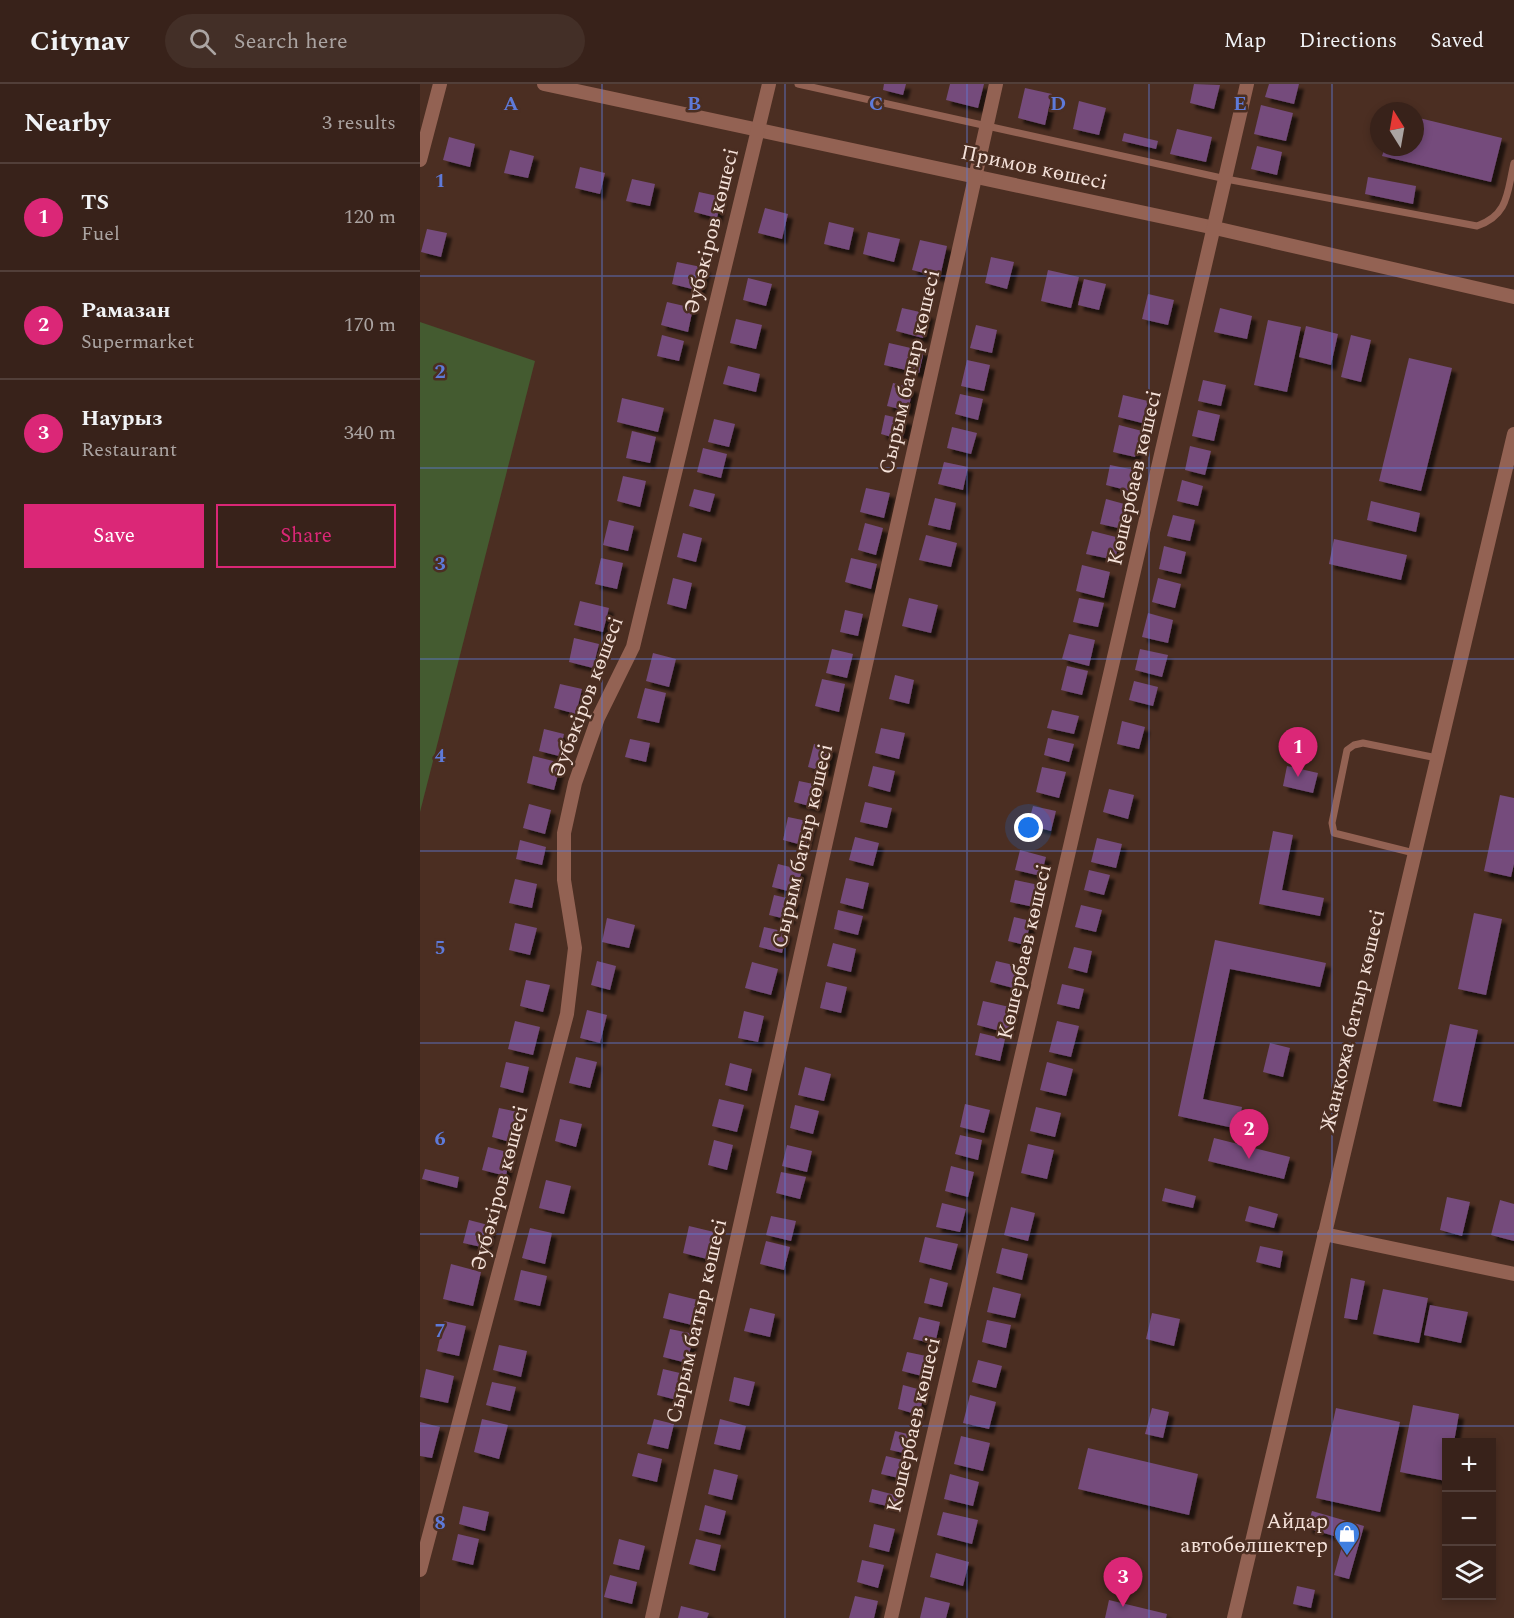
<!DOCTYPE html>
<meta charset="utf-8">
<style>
:root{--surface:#38221a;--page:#432f27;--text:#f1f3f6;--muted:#aba4a2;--line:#523f39;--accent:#db2777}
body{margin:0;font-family:Spectral,serif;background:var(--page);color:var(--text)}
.controls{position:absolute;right:18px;bottom:18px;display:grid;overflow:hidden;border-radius:0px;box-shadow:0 3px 9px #0003}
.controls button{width:54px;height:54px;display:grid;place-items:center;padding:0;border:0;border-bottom:2px solid var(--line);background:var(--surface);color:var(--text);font:30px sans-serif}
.compass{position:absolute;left:950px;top:18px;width:54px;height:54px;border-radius:50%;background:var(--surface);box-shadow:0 3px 9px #0003;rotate:349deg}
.you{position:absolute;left:609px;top:744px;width:21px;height:21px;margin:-15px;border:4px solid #fff;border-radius:50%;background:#1a73e8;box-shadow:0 0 0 9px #1a73e833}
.badge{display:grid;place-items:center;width:39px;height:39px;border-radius:50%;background:var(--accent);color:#fff;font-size:20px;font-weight:700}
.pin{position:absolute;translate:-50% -50px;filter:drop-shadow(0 2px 3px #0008)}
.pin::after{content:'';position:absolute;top:32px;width:21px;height:18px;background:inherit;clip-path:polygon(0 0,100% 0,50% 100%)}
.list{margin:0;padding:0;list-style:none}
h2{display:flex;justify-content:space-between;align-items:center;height:78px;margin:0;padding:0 24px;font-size:26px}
h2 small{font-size:20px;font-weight:400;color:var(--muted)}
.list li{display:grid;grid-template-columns:39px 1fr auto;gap:18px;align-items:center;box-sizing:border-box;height:108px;padding:0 24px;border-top:2px solid var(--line)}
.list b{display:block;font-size:22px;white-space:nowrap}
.list p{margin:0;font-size:20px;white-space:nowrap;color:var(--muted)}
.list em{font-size:20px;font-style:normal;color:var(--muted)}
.actions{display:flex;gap:12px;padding:18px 24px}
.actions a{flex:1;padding:14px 0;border:2px solid var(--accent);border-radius:0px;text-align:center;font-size:21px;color:var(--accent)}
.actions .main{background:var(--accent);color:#fff}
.icon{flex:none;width:33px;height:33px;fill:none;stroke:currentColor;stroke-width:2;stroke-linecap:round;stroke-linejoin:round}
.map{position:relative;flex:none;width:1094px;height:1534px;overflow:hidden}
header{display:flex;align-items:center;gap:36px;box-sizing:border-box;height:84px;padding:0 30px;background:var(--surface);border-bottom:2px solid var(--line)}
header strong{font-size:28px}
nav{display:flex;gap:33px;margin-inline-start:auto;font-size:21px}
.search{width:420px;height:54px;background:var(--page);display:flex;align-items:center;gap:15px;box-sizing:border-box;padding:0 21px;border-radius:33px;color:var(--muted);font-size:22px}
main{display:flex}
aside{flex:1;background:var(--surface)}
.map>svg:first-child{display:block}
.green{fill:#445b30}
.building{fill:#744c7c;filter:url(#shadow)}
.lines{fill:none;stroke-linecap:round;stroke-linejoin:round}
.lane{stroke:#936253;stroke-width:7}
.street{stroke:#936253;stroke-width:14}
.grid{fill:none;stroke:#5e7ad9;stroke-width:1.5;stroke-opacity:0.55}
.labels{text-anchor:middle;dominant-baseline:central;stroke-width:5;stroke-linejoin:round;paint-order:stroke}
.street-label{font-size:21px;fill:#f5e2da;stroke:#4b2e22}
.poi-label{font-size:21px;fill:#f5e2da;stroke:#4b2e22;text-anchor:end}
.grid-label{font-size:20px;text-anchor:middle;font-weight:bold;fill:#5e7ad9;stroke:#4b2e22;stroke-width:5;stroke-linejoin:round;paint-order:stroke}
</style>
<header>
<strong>Citynav</strong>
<div class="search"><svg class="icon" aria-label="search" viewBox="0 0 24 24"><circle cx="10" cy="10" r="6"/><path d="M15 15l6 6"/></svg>Search here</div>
<nav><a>Map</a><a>Directions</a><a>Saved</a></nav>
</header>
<main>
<aside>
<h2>Nearby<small>3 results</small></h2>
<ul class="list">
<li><span class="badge">1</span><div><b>TS</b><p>Fuel</p></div><em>120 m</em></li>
<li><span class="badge">2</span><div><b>Рамазан</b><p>Supermarket</p></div><em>170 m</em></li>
<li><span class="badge">3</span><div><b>Наурыз</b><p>Restaurant</p></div><em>340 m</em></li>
</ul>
<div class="actions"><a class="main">Save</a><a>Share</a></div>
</aside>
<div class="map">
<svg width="1094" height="1534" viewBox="0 0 1094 1534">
<defs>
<filter id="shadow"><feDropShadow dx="5" dy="5" stdDeviation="1.5" flood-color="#0009"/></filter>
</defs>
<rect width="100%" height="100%" fill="#4b2e22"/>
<polygon class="green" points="0,238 115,277 0,728"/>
<g class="building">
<polygon points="464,0 486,0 483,11 463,6"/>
<polygon points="530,0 564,0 558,24 526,16"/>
<polygon points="774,0 800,1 794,25 770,19"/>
<polygon points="849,0 879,0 874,20 845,13"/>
<polygon points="605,4 632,10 625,41 598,34"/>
<polygon points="659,17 686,24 679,51 653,45"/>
<polygon points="841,21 873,29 866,57 834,50"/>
<polygon points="995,33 1082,54 1071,98 962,72 965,63 995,63"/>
<polygon points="757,45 792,53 786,78 750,70"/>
<polygon points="704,49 738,57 736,65 702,57"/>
<polygon points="29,53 55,60 50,83 23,76"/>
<polygon points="837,62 862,68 857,91 831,85"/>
<polygon points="90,66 114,72 108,94 84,89"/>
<polygon points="160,83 185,89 180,110 155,104"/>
<polygon points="948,93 996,102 993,120 945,110"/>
<polygon points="212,95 235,100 230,122 206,117"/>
<polygon points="279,108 302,113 297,134 274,128"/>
<polygon points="345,124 368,130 362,155 338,149"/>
<polygon points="409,138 434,144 429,166 404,160"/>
<polygon points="7,145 27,149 21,173 1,168"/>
<polygon points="448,148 480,155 474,178 443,170"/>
<polygon points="500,156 527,162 520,193 492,186"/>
<polygon points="571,173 594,178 587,205 565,199"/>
<polygon points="257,178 286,184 280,207 252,200"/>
<polygon points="628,186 659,193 651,224 621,217"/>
<polygon points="328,194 352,200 346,222 323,216"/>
<polygon points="664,195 686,200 679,226 658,221"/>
<polygon points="728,210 754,216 748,241 722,235"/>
<polygon points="247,218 273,224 268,248 241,241"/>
<polygon points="482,224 509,230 503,254 476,247"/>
<polygon points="800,224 832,232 827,255 794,248"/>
<polygon points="316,235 342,241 336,265 310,259"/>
<polygon points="848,236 881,243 867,308 834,301"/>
<polygon points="556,241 577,246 572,269 550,264"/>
<polygon points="886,242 918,250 911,281 879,273"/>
<polygon points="242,251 264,257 259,277 237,272"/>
<polygon points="931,251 951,256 941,298 921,293"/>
<polygon points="469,259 504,267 499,289 464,281"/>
<polygon points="989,274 1032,284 1001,407 959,397"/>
<polygon points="547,276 570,281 564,307 541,302"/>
<polygon points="308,282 340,290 336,308 303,300"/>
<polygon points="783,296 806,301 801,322 778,317"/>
<polygon points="473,299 493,304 488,327 467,322"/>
<polygon points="540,310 563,315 558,336 535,330"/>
<polygon points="703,311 728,317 722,339 698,333"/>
<polygon points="202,314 244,324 238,348 197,338"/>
<polygon points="778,326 800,331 794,357 772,352"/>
<polygon points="465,331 487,336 482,356 461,350"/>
<polygon points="294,335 315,340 309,363 288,358"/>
<polygon points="699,341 722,347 715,373 693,368"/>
<polygon points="532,343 557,349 551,370 527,364"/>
<polygon points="212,347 236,353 230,379 206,374"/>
<polygon points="770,362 791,367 785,391 765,386"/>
<polygon points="283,364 307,370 301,394 277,388"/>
<polygon points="524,378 548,383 543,406 518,400"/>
<polygon points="690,381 715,386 710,407 686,401"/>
<polygon points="203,392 226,397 220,423 197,417"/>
<polygon points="762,396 783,402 778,422 757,417"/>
<polygon points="446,404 470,409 464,434 440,428"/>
<polygon points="274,405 295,410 290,428 269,422"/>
<polygon points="515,414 536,419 530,446 508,441"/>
<polygon points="686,415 708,421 703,445 680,440"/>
<polygon points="951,417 1000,429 996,448 947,436"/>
<polygon points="753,431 775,436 770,457 747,452"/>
<polygon points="189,436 214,442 208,467 183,461"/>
<polygon points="445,439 463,444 456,471 438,466"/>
<polygon points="672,447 700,454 695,476 666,470"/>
<polygon points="263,449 282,454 276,478 257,473"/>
<polygon points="506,451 537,459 531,483 499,476"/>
<polygon points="914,455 987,471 981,496 909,480"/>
<polygon points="744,462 766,468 761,490 739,485"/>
<polygon points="181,474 203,479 197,505 175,500"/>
<polygon points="431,474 457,480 451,505 425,498"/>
<polygon points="662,481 690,488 684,514 656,507"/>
<polygon points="253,494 272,499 266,525 247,520"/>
<polygon points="738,494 761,500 755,524 732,518"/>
<polygon points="489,514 518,521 511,549 482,542"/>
<polygon points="659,514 684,519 678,543 653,538"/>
<polygon points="160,517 189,524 183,548 154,541"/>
<polygon points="425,526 443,530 438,552 420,548"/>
<polygon points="728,529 753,536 748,559 722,553"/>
<polygon points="649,550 675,556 669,582 642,575"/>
<polygon points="154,554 179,560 173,584 149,578"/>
<polygon points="412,565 433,570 427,594 406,589"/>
<polygon points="720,565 748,571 742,593 715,586"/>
<polygon points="233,569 256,575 249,603 226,597"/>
<polygon points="647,582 668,587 662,611 641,606"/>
<polygon points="475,591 494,596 489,620 469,615"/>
<polygon points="402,595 425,600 419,628 395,622"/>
<polygon points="714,597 738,603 733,622 709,616"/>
<polygon points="140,600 162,605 156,630 134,624"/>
<polygon points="225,604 246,609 239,639 217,634"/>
<polygon points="632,626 659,632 654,650 627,644"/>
<polygon points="702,637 725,643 719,665 697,660"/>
<polygon points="461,644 485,649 479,675 455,669"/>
<polygon points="124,645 144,650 139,672 119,667"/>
<polygon points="628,654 654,660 649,678 624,671"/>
<polygon points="210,655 230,659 226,678 205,673"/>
<polygon points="394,660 412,664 406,688 388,683"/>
<polygon points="113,672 141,679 134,706 107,699"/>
<polygon points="453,682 475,687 470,708 448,702"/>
<polygon points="867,682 898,689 893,709 863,702"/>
<polygon points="622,683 646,688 639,714 616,708"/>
<polygon points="379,697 403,702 397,724 374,718"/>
<polygon points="689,705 714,711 708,735 683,728"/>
<polygon points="1080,711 1094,714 1094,780 1091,793 1064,787"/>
<polygon points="445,718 472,724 467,744 440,738"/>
<polygon points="109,720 131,726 125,750 103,744"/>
<polygon points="613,722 636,727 631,747 608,741"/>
<polygon points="368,733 392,738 386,762 363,756"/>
<polygon points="853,747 873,751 862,806 904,814 900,832 839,820"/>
<polygon points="435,753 459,759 453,782 429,776"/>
<polygon points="677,754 702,760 696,784 671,778"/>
<polygon points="100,756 126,763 122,781 96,775"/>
<polygon points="600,766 626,773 621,792 595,786"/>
<polygon points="358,780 382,786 376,809 352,803"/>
<polygon points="669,786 690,791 684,811 664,806"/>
<polygon points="426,794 449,799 443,825 420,819"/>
<polygon points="95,795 117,800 112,824 89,819"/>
<polygon points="595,796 619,801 614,823 590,818"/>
<polygon points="354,811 375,816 370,836 349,831"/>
<polygon points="661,821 682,826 676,848 655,843"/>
<polygon points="418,826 443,832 438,851 414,845"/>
<polygon points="1054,829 1082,835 1066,911 1038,905"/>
<polygon points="594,833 611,837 605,861 588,857"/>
<polygon points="187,834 215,841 209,864 182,858"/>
<polygon points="95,839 117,844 110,871 89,866"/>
<polygon points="344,843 367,848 362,869 339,863"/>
<polygon points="795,856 906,879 900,903 810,885 783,1015 822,1023 818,1045 758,1032"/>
<polygon points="413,859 436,865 431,888 407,882"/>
<polygon points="654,863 672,867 667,889 648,884"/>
<polygon points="177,877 196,882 190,906 171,901"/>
<polygon points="576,877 602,883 597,905 570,898"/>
<polygon points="332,878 358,885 351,911 325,904"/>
<polygon points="106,896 130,901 123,928 100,922"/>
<polygon points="406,898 427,903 421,929 400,924"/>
<polygon points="642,900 664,905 659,925 637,920"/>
<polygon points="563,917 594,924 588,949 557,941"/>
<polygon points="167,926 187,931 180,959 160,954"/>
<polygon points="324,927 344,932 338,958 318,954"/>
<polygon points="95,937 120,943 113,971 88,965"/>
<polygon points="637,937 659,942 651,973 629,968"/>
<polygon points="1030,940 1058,946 1041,1023 1013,1017"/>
<polygon points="560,949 585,955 580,977 555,971"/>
<polygon points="850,959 870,964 863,993 843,988"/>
<polygon points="156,973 177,978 170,1004 149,999"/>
<polygon points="86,978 109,983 103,1009 80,1003"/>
<polygon points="627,978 653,985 646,1012 620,1006"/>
<polygon points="310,979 332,985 327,1007 305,1001"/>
<polygon points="385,983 411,990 404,1017 378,1011"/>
<polygon points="299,1015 324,1021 317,1048 292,1042"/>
<polygon points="545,1020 570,1026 564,1049 540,1043"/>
<polygon points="375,1021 399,1027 393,1050 370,1044"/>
<polygon points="616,1023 641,1029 635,1053 610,1047"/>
<polygon points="79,1024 98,1028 90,1058 72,1053"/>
<polygon points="140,1035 162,1040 156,1063 135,1057"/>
<polygon points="540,1051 562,1056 558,1076 535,1070"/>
<polygon points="794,1054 870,1073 864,1095 788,1077"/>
<polygon points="294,1056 313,1061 307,1086 288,1081"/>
<polygon points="608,1060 634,1066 627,1095 601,1089"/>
<polygon points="367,1061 392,1067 387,1088 362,1082"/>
<polygon points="68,1063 91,1069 86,1092 62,1086"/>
<polygon points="531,1082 554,1088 548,1113 525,1107"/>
<polygon points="5,1085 39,1093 37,1104 2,1095"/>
<polygon points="361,1088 386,1093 380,1115 356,1109"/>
<polygon points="126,1096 151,1102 144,1130 119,1124"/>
<polygon points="745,1104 776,1112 773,1124 742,1117"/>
<polygon points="1027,1113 1050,1118 1042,1152 1020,1146"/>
<polygon points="1080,1116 1094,1120 1094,1157 1071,1151"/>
<polygon points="522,1119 546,1125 540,1148 516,1143"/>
<polygon points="829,1122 858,1130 854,1144 825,1137"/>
<polygon points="591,1123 615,1129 608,1157 584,1151"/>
<polygon points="351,1132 376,1137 371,1157 346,1151"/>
<polygon points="49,1136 72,1142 66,1164 43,1159"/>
<polygon points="269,1142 294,1148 287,1175 263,1169"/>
<polygon points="110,1144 132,1149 125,1180 102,1174"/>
<polygon points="505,1153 538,1160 531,1186 499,1178"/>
<polygon points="346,1157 370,1163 364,1186 340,1180"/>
<polygon points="840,1162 863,1167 860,1184 836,1178"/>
<polygon points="582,1164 608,1170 602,1196 576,1189"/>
<polygon points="31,1180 61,1188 53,1222 23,1215"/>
<polygon points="101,1186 127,1192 120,1222 94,1216"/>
<polygon points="510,1194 528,1199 522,1223 504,1219"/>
<polygon points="931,1194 945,1197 937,1236 924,1234"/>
<polygon points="573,1203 601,1210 595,1234 567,1228"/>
<polygon points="963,1205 1008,1214 999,1259 953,1250"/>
<polygon points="249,1209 278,1216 272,1241 243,1234"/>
<polygon points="1010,1221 1048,1228 1041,1259 1004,1251"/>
<polygon points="330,1224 355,1230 350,1253 324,1247"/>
<polygon points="732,1229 760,1235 754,1262 726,1255"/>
<polygon points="499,1233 520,1238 515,1260 493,1255"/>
<polygon points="567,1236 591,1241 586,1264 562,1258"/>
<polygon points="24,1237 46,1242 39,1272 17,1267"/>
<polygon points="250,1245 274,1250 267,1279 243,1273"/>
<polygon points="79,1261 107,1267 101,1293 73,1286"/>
<polygon points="487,1268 511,1273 506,1293 482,1287"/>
<polygon points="558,1276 582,1282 576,1304 552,1298"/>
<polygon points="6,1285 34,1292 28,1319 0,1313"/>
<polygon points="243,1285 264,1290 257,1316 237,1311"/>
<polygon points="314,1293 335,1298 329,1322 309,1317"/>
<polygon points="72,1298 96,1303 90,1327 66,1321"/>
<polygon points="483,1301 505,1307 499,1331 478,1325"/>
<polygon points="550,1311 576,1318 569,1345 543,1339"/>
<polygon points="993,1321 1039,1330 1034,1358 1026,1358 1026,1397 980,1388"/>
<polygon points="732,1324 749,1328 743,1354 725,1350"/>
<polygon points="916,1324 980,1338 960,1428 896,1414"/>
<polygon points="62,1335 88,1341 79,1375 54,1368"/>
<polygon points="234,1335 254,1340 248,1365 227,1360"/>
<polygon points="300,1335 326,1342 320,1366 294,1360"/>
<polygon points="0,1338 20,1343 12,1374 0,1372"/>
<polygon points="475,1347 492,1351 488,1370 470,1366"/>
<polygon points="541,1352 570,1359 563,1387 534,1380"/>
<polygon points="668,1364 778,1390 769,1431 658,1405"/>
<polygon points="218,1369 242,1375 237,1398 212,1392"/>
<polygon points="466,1372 487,1377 483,1395 461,1390"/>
<polygon points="294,1385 318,1391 312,1416 288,1410"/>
<polygon points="530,1390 559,1398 553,1422 524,1415"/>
<polygon points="452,1405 479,1412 476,1424 449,1418"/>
<polygon points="285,1421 306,1427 300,1451 279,1446"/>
<polygon points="43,1422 69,1428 65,1447 39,1440"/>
<polygon points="892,1427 944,1442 929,1495 914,1491 924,1455 887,1444"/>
<polygon points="523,1428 558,1436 552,1460 517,1451"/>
<polygon points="454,1440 475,1445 469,1468 449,1463"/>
<polygon points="38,1450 59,1455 53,1481 32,1476"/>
<polygon points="199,1455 225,1462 219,1486 193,1480"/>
<polygon points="276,1455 301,1461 295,1487 269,1480"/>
<polygon points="516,1469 549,1478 543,1502 510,1493"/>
<polygon points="442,1476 464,1481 458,1504 437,1498"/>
<polygon points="190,1491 217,1498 212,1520 184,1513"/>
<polygon points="877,1502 895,1506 891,1524 873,1520"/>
<polygon points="435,1512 458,1517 454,1534 429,1534"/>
<polygon points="505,1513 530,1519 526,1534 500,1534"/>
<polygon points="689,1516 747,1530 746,1534 685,1534"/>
<polygon points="261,1522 289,1529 287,1534 258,1534"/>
</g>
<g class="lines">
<g class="lane">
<path d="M378,0l428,95 251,47c32,-11 30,-34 37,-63"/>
<polyline points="994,769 914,749 912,739 927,666 934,661 943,659 1017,674"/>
</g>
<g class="street">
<polyline points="124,0 795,144 1094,213"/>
<polyline points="0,76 20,0"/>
<polyline points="904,1150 1094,1190"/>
<polyline points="0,1486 147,930 155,864 144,796 144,749 155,699 178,634 213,563 349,0"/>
<polyline points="232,1534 576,0"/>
<polyline points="471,1534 827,0"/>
<polyline points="814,1534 1094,350"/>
</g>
</g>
<path class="grid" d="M182,0v1534M365,0v1534M547,0v1534M729,0v1534M912,0v1534M0,192h1094M0,384h1094M0,575h1094M0,767h1094M0,959h1094M0,1150h1094M0,1342h1094"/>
<defs>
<symbol id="shop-pin" viewBox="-11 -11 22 30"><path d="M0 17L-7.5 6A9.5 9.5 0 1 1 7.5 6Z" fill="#3f7fe0" stroke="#4b2e22"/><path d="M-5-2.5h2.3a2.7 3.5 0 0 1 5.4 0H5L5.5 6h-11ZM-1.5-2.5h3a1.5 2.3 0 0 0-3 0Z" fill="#fff"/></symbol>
</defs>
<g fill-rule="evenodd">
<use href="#shop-pin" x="912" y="1435" width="30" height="40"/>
</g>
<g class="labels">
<g class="street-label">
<text transform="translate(614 84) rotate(12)">Примов көшесі</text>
<text transform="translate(292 147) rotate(-76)">Әубәкіров көшесі</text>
<text transform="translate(490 288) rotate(-77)">Сырым батыр көшесі</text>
<text transform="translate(715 394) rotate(-77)">Көшербаев көшесі</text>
<text transform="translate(167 613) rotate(-69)">Әубәкіров көшесі</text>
<text transform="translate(383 762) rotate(-77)">Сырым батыр көшесі</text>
<text transform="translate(605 868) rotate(-77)">Көшербаев көшесі</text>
<text transform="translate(933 937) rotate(-77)">Жанқожа батыр көшесі</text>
<text transform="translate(80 1104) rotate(-75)">Әубәкіров көшесі</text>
<text transform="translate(277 1237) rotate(-77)">Сырым батыр көшесі</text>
<text transform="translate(494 1341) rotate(-77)">Көшербаев көшесі</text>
</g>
<g class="poi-label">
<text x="908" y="1438">Айдар<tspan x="908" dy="24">автобөлшектер</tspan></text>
</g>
</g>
<g class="grid-label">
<text x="91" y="26">A</text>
<text x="274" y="26">B</text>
<text x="456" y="26">C</text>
<text x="638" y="26">D</text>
<text x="820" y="26">E</text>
<text x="20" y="103">1</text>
<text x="20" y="294">2</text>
<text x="20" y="486">3</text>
<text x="20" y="678">4</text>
<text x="20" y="870">5</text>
<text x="20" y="1061">6</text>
<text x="20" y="1253">7</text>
<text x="20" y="1445">8</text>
</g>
</svg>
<div class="controls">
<button>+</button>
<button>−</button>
<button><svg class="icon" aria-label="layers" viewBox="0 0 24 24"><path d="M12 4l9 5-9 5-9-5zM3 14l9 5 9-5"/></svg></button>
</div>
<svg class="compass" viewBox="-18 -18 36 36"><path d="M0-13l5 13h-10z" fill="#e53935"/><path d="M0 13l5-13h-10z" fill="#aba4a2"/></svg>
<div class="you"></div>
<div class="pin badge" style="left:878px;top:693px">1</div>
<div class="pin badge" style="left:829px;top:1075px">2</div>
<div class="pin badge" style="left:703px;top:1523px">3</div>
</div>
</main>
